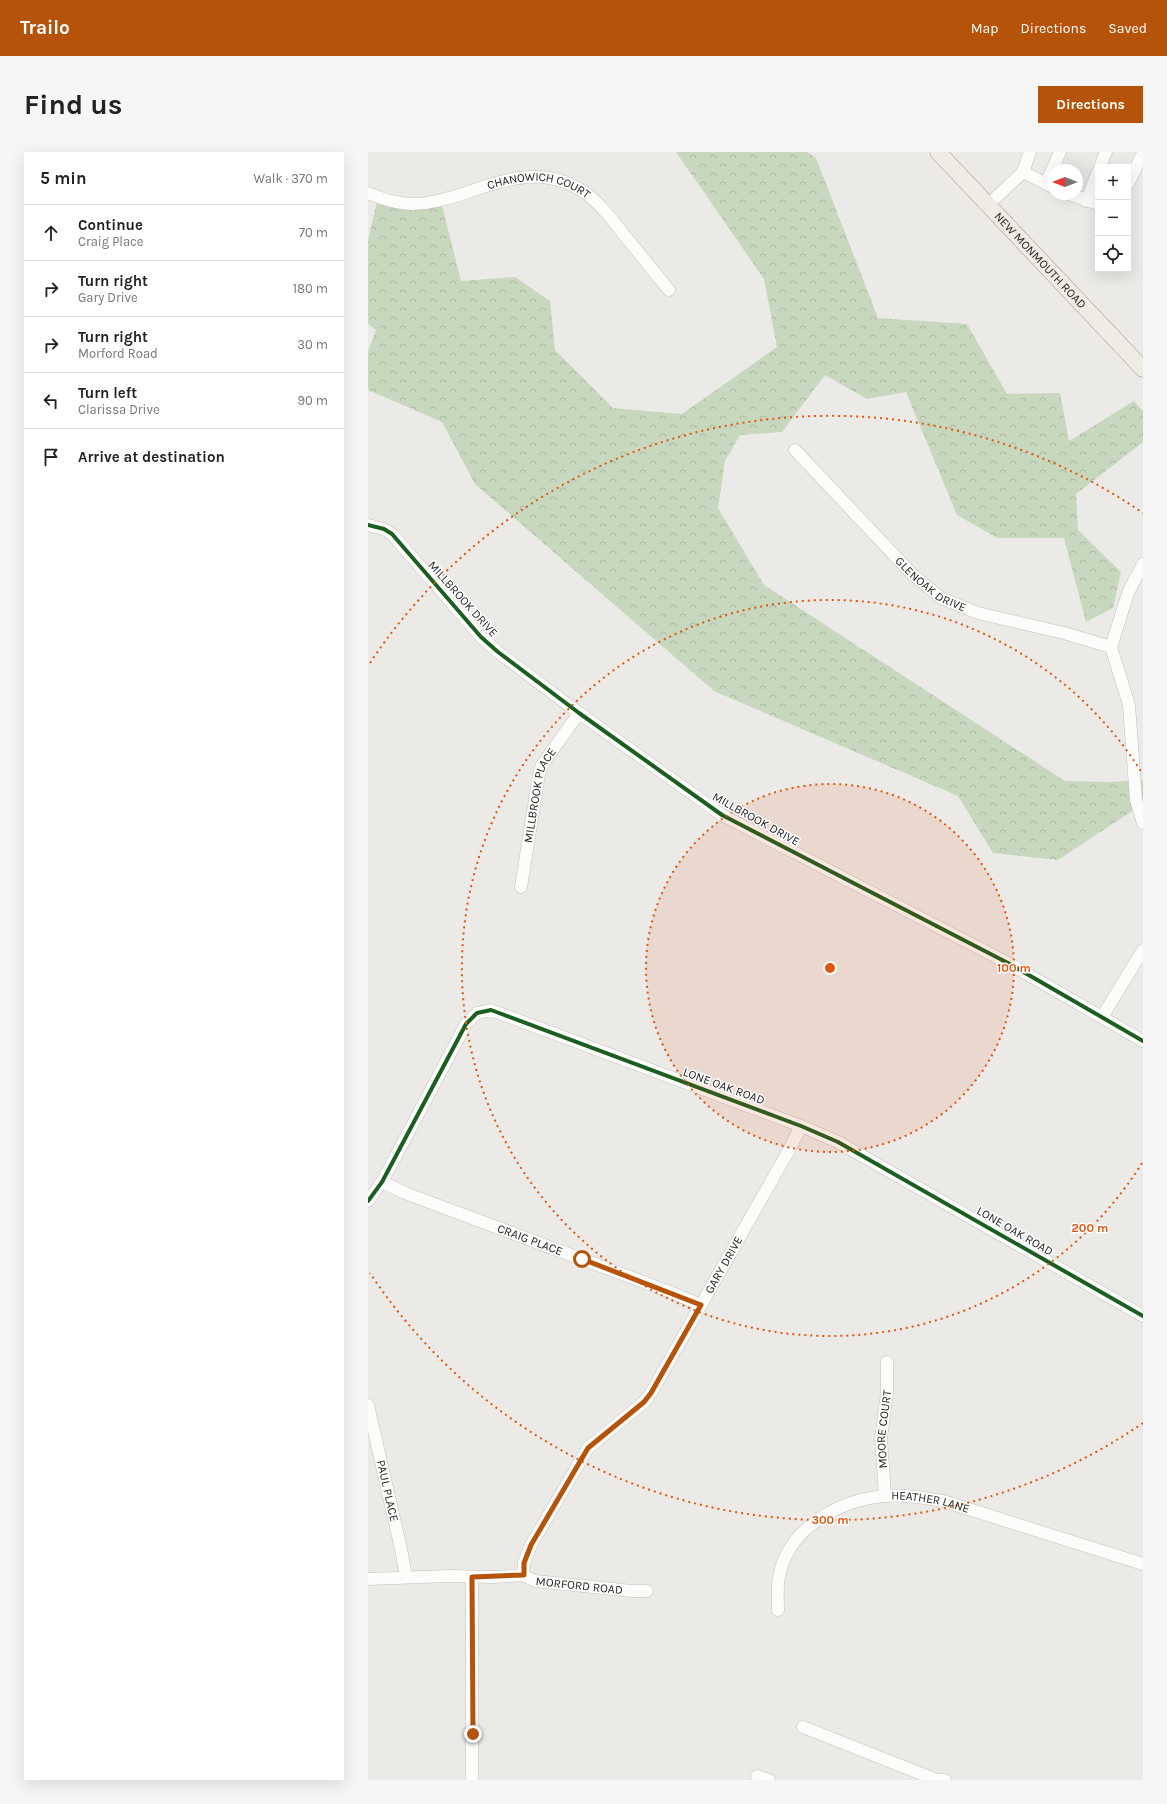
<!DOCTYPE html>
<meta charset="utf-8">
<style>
:root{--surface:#fff;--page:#f6f6f6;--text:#222;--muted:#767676;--line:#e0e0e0;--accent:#b45309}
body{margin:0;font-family:Karla,sans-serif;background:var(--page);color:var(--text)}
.controls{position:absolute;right:12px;top:12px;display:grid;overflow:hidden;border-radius:0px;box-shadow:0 4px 16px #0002}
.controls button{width:36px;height:36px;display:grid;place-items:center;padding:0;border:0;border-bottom:1px solid var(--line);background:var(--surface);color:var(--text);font:20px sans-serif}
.compass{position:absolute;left:679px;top:12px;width:36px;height:36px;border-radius:50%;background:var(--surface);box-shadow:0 4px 16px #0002;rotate:270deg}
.stop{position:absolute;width:12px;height:12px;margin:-9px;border:3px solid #b45309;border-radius:50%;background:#fff}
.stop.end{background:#b45309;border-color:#fff;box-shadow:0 1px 4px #0008}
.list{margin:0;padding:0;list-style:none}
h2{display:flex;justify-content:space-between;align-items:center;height:52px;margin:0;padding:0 16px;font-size:17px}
h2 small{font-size:13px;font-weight:400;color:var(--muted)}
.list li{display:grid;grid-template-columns:26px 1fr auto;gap:12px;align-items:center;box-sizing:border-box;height:56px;padding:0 16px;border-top:1px solid var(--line)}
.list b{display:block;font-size:15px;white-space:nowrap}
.list p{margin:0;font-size:13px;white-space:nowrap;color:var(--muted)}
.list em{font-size:13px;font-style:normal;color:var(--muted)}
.icon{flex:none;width:22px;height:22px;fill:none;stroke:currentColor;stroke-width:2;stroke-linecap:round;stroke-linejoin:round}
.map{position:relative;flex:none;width:775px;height:1628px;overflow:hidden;border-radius:0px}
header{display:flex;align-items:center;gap:24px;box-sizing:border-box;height:56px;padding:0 20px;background:var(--accent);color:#fff}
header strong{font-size:19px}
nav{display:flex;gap:22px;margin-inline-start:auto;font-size:14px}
.intro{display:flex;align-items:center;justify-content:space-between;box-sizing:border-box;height:96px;padding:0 24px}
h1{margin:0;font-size:28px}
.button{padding:10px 18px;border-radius:0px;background:var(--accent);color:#fff;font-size:14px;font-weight:700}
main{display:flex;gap:24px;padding:0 24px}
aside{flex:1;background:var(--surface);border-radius:0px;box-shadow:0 4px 16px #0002}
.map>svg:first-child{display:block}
.forest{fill:url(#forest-crowns)}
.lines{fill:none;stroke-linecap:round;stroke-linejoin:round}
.minor-casing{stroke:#c2c1bf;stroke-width:13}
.major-casing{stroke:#a09686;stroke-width:17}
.minor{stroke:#fcfcfb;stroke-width:12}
.major{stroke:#efebe5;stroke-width:16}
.cycleway-casing{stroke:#fff;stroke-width:6}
.cycleway{stroke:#1b5e20;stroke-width:4}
.route{stroke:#b45309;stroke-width:5}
.ring{fill:none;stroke:#de560d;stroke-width:2;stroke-dasharray:2 4}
.labels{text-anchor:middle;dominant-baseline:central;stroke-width:3;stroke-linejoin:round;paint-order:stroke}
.street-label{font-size:12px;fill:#1e1e1e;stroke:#fff}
.centre{fill:#de560d;stroke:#fff;stroke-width:2}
.ring-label{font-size:12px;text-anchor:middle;font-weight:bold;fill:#de560d;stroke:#fff;stroke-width:3;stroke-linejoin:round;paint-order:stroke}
</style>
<header>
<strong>Trailo</strong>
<nav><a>Map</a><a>Directions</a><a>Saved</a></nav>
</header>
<div class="intro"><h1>Find us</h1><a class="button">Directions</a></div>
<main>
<aside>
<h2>5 min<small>Walk · 370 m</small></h2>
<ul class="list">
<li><svg class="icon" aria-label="ahead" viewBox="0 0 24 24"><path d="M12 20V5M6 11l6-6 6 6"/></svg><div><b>Continue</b><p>Craig Place</p></div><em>70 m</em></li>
<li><svg class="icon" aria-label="right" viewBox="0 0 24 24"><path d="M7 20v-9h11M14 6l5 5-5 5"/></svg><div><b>Turn right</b><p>Gary Drive</p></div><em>180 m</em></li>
<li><svg class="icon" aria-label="right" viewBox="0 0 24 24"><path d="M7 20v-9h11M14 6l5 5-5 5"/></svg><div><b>Turn right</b><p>Morford Road</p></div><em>30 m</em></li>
<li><svg class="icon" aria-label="left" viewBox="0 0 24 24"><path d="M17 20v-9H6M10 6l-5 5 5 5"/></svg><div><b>Turn left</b><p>Clarissa Drive</p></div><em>90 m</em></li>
<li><svg class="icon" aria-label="arrive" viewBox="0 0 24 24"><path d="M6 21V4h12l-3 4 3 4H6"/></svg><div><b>Arrive at destination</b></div></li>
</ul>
</aside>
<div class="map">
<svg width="775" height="1628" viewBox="0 0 775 1628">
<defs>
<pattern id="forest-crowns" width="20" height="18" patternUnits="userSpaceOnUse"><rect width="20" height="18" fill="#c8d8be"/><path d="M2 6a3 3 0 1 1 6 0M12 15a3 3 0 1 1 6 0" fill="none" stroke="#abb9a3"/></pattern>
</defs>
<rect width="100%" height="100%" fill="#eceae7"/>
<polygon class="forest" points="308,0 439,0 448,6 510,166 599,172 639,242 692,241 701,289 766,249 775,259 775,290 708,342 710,378 753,420 745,456 718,470 696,386 629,386 589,363 538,240 499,247 457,223 414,280 372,283 357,309 350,356 396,433 697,629 741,630 775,628 775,652 690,708 625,701 590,644 346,539 107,332 74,270 0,238 0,200 8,178 0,172 0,88 10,46 72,46 93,129 147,125 182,149 187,198 245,256 314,262 409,195 396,127"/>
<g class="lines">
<defs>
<g id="minor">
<polyline points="732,15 738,0"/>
<polyline points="655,20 662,0"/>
<polyline points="678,32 692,0"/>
<polyline points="760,32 775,1"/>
<path id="s1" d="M0,41c14,6 28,11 44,11 59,-1 112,-52 172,-12 16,11 28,28 41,44 15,18 29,36 44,54"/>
<polyline points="701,42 730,52"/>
<polyline points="718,49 730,20"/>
<polyline points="621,52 655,20 685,35"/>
<path id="s2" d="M427,298l117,124 29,24 37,15 86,20 47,14"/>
<polyline points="0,373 16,377 24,382 113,485 130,500 211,561 354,663 640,811 775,889"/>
<polyline points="775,412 760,441 743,495 761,553 768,648 775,671"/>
<path id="s3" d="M153,735l18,-113 3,-9 37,-52"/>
<polyline points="734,865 775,798"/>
<path id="s4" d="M14,1030l23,11 265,99 31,13"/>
<polyline points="0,1049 14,1030 98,872 109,861 123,858 433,974 470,990 775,1164"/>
<path id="s5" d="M0,1253l33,144 5,28"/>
<path id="s6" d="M517,1344l-4,-58 6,-45v-31"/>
<path id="s7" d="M155,1423l1,-12 7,-18 57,-97 56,-46 7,-9 138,-243 12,-24"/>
<path id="s8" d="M0,1427l81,-3 45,1 29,-2 12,6 97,10h15"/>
<path id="s9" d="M410,1458c0,-10 -1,-23 1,-33 9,-49 60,-77 106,-81 19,-2 39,2 58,5l200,63"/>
<polyline points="435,1575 569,1628 577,1628"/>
<polyline points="389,1624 401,1628"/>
<polyline points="104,1628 104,1425"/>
</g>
<g id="major">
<path id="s10" d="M570,0l205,217"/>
</g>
</defs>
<use href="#minor" class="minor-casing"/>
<use href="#major" class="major-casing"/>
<use href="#minor" class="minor"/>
<use href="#major" class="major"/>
<defs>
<g id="cycleway">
<polyline points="0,373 16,377 24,382 113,485 130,500 211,561 354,663 640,811 775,889"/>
<polyline points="0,1049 14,1030 98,872 109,861 123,858 433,974 470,990 775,1164"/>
</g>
</defs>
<use href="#cycleway" class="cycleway-casing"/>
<use href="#cycleway" class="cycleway"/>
</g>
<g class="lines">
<polyline class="route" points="105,1582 104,1425 156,1423 156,1411 163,1393 220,1296 276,1250 283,1241 333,1153 214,1107"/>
</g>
<circle cx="462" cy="816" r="184" fill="#de560d" fill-opacity=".12"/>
<g class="ring">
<circle cx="462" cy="816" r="184"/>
<path d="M774 1011A368 368 0 1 1 774 621"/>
<path d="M775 1271A552 552 0 0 1 2 1121M2 511A552 552 0 0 1 775 361"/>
</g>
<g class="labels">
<g class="street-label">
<text stroke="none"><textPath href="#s1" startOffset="177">CHANOWICH COURT</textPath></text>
<text stroke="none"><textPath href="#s10" startOffset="149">NEW MONMOUTH ROAD</textPath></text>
<text stroke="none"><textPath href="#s2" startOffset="192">GLENOAK DRIVE</textPath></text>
<text transform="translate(95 447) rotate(48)">MILLBROOK DRIVE</text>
<text stroke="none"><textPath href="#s3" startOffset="94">MILLBROOK PLACE</textPath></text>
<text transform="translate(388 667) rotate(29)">MILLBROOK DRIVE</text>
<text transform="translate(356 934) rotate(20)">LONE OAK ROAD</text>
<text transform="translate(647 1079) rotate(30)">LONE OAK ROAD</text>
<text stroke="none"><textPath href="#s4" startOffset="159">CRAIG PLACE</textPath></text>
<text stroke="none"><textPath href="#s7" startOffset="375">GARY DRIVE</textPath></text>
<text stroke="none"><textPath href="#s6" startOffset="67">MOORE COURT</textPath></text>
<text stroke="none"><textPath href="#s5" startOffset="88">PAUL PLACE</textPath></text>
<text stroke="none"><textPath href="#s9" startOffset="222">HEATHER LANE</textPath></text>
<text stroke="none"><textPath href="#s8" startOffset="213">MORFORD ROAD</textPath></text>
</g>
</g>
<circle cx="462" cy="816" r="6" class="centre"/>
<g class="ring-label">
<text x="646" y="820">100 m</text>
<text x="722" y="1080">200 m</text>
<text x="462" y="1372">300 m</text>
</g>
</svg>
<div class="controls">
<button>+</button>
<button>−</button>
<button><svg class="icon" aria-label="locate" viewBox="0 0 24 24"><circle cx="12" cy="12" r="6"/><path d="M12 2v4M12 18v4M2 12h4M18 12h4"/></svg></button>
</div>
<svg class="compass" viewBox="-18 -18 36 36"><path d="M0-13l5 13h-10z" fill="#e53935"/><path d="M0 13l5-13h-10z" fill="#767676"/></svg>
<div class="stop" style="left:214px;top:1107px"></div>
<div class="stop end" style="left:105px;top:1582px"></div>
</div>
</main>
